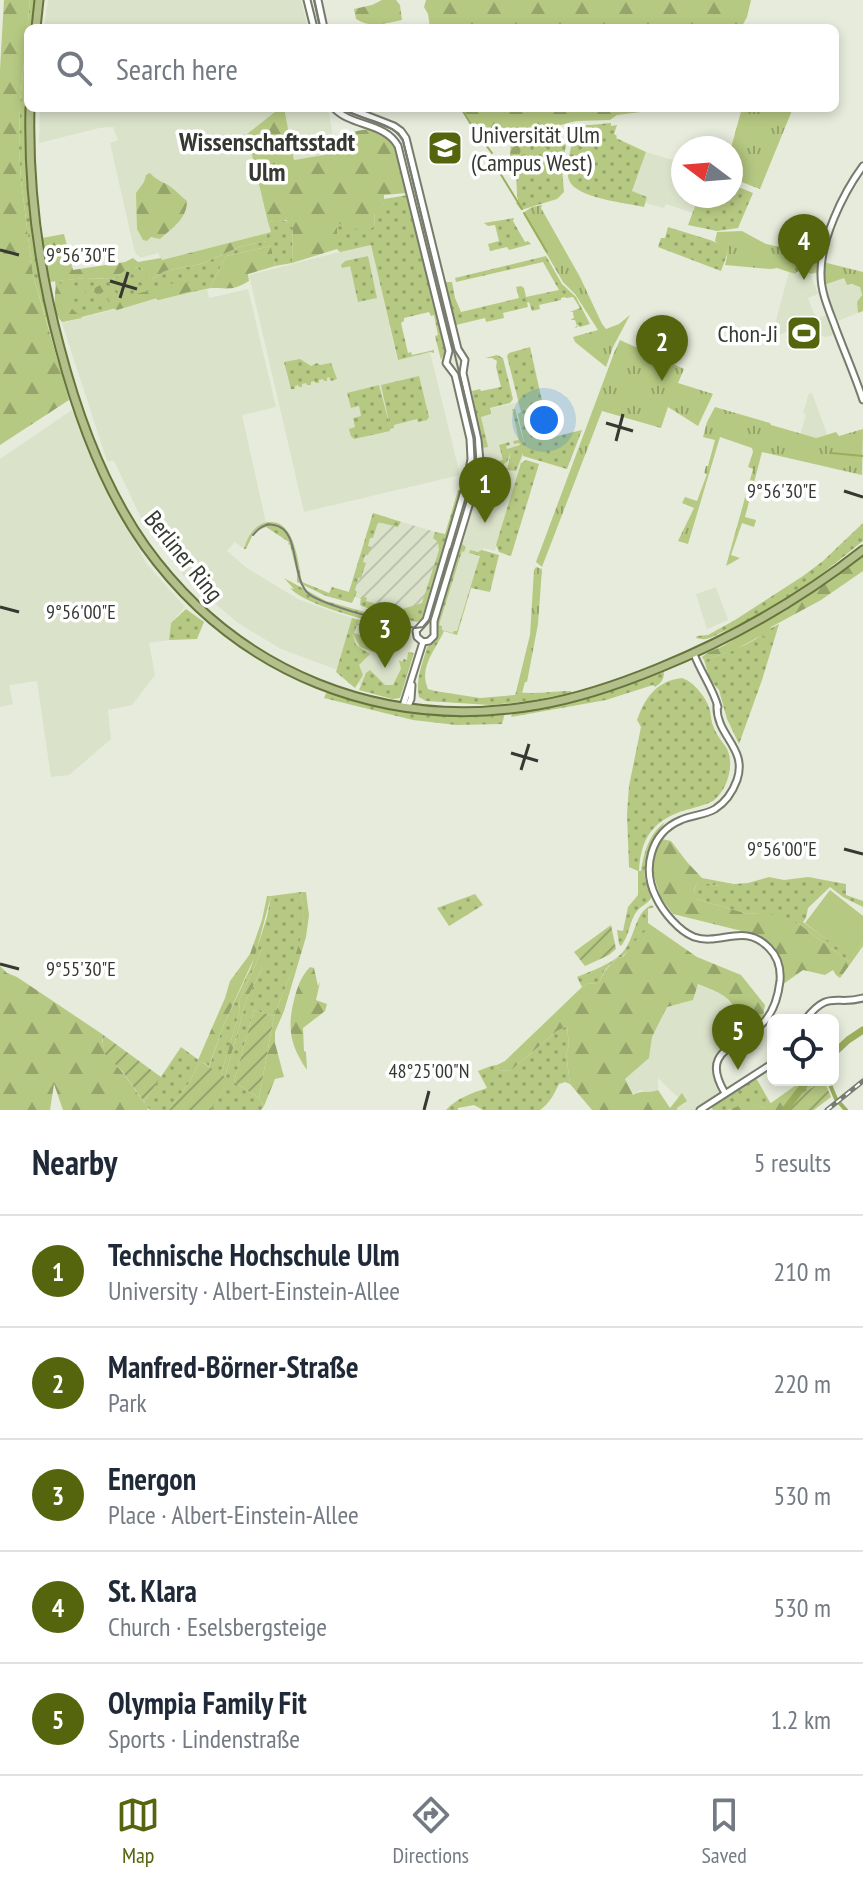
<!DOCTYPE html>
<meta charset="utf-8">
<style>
:root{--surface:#fff;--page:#f6f6f7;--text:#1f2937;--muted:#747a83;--line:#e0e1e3;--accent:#54650d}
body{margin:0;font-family:"PT Sans Narrow",sans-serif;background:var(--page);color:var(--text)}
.controls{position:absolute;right:24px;bottom:24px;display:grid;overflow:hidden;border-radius:12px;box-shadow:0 4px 12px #0003}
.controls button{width:72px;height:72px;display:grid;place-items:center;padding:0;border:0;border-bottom:2px solid var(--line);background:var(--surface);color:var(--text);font:40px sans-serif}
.compass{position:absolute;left:671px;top:136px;width:72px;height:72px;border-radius:50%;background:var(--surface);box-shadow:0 4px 12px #0003;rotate:286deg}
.you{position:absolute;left:544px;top:420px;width:28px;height:28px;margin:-20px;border:6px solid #fff;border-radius:50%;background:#1a73e8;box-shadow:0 0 0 12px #1a73e833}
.badge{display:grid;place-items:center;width:52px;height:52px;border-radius:50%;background:var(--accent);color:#fff;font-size:26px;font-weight:700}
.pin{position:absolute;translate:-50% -66px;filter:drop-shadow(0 2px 4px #0008)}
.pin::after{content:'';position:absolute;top:42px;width:28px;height:24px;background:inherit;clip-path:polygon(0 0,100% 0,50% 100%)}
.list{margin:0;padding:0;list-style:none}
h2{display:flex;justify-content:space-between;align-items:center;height:104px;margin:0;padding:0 32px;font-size:34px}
h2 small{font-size:26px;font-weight:400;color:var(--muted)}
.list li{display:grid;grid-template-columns:52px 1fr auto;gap:24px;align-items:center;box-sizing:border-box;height:112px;padding:0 32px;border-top:2px solid var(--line)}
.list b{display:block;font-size:30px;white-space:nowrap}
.list p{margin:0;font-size:26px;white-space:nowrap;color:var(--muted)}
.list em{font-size:26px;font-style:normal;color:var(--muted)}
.icon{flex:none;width:44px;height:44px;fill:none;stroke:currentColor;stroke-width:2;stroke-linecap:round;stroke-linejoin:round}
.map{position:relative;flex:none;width:863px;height:1110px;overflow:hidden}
.search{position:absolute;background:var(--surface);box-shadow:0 4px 12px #0003;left:24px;right:24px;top:24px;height:88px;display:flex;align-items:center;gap:20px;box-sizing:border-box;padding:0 28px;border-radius:12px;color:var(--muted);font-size:30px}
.sheet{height:664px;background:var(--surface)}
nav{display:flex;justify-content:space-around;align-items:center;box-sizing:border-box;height:112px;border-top:2px solid var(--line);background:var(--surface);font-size:22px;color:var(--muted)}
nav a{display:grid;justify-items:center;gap:4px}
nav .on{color:var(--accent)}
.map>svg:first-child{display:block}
.built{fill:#dbe2ca}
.industrial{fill:url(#industrial-furrows)}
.grass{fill:url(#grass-dots)}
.forest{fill:url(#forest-firs)}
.park{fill:url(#park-tufts)}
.garden{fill:url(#garden-furrows)}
.pitch{fill:#b6c982}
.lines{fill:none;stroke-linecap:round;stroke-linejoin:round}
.stream{stroke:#99ad5c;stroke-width:2}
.canal{stroke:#99ad5c;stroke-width:4}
.river{stroke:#99ad5c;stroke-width:7}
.tertiary-casing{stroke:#767b6c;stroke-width:9}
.primary-casing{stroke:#67753b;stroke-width:11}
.tertiary{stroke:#fff;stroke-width:5}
.primary{stroke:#b3c08c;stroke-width:7}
.tram{stroke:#787b72;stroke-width:2}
.rail-casing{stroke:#787b72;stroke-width:5}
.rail{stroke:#fff;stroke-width:2;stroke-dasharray:6;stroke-linecap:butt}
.ticks{fill:none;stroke:#363832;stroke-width:3}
.labels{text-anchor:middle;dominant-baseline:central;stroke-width:7;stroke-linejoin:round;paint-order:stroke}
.poi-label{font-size:24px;fill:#363832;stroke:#fff;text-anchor:start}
.street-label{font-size:24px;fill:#363832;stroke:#fff}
.neighbourhood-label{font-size:26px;font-weight:bold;fill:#363832;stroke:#fff}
.ticks-label{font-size:20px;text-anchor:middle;fill:#363832;stroke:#fff;stroke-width:7;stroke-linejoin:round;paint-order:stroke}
</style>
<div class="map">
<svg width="863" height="1110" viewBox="0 0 863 1110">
<defs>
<pattern id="industrial-furrows" width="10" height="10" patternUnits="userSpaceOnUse" patternTransform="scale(2)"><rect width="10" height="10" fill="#dbe2ca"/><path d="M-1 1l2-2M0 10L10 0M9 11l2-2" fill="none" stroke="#bdc3ae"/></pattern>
<pattern id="grass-dots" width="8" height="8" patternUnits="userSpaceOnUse" patternTransform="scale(2)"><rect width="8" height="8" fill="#b6c982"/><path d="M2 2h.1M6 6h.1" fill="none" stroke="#95a46b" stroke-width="1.8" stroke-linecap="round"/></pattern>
<pattern id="forest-firs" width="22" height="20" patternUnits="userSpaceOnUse" patternTransform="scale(2)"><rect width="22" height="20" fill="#b6c982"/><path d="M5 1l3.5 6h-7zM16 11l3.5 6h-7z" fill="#95a46b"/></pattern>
<pattern id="park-tufts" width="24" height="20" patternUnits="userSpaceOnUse" patternTransform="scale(2)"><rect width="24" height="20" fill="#b6c982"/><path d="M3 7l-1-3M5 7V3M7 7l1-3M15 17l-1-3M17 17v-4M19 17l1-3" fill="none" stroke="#95a46b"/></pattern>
<pattern id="garden-furrows" width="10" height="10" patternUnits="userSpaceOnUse" patternTransform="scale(2)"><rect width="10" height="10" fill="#b6c982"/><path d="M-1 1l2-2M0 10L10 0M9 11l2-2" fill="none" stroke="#95a46b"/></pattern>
</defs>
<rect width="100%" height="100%" fill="#e6ebdb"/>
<g class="built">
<polygon points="48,0 301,0 308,28 44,28"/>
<polygon points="40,108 280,108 247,134 271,233 161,260 158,253 144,257 140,257 136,254 134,249 110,143 118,140 113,127 99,128 39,143"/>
<polygon points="284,108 328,108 336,153 293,160"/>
<polygon points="646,152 683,163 683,196 699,196 693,213 666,204 664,208 645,203 647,197 632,191"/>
<polygon points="371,244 397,359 430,352 460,475 304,512 249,275"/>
<polygon points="789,272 795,274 804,272 811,275 818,294 808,298 814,314 819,318 828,314 835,334 827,337 822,336 799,346 792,330 773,337 773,332"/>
<polygon points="844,278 847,285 858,285 861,289 861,297 857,302 858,313 835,322 824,285"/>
<polygon points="207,289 209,298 248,289 276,407 242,415 266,523 253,530 244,549 235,542 227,551 247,568 298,599 336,613 408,635 413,641 398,690 363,686 338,670 281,649 238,623 186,579 142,520 114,461 107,461 62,323 157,298 158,300"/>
<polygon points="809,393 812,393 827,434 816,438 800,435 806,415 803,413"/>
<polygon points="519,402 521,413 518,414 525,449 495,551 483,548 457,635 438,629 437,625 481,473 482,445 475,412"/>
<polygon points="72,410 94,466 146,563 185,607 171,623 169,640 149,643 155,675 132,705 108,710 111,739 69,775 51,777 37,681 9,685 13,704 0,707 0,459"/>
<polygon points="716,587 728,620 707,629 696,594"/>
<polygon points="697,984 723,995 734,1004 740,1019 738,1038 741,1042 724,1056 720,1070 721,1078 731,1094 706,1110 677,1110 677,1108 685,1104 658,1078 658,1090 652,1092 640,1090 633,1095 625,1079 649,1058 652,1037 667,1007 693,1000"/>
</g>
<polygon class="industrial" points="373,513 445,535 422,611 401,615 360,603 361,599 348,595"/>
<g class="grass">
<path d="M30,0h7l-4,28h-5c0,58 -4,115 1,172 6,68 24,134 42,199l-1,1 -37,-125 -12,-95 -2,-32 1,-45z"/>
<path d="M611,123v3l6,-1 -3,9 3,2 -1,2 30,14 -14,39 15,6 -3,10c-17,-4 -69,-9 -75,-27 -4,-11 3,-38 6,-50l5,-4z"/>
<path d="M560,127l-2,3 6,14 2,1 -4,23 2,24 -7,7 -36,11 -5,-7 2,-2c-2,-11 -2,-29 0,-40l-4,-1c7,-7 7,-16 12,-24z"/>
<polygon points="731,184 753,193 738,228 717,231 688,225 699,196 731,196"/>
<polygon points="408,195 439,321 445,352 441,360 435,336 438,335 434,315 431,316 429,312 404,318 404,321 401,323 408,353 411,352 412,355 434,350 434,353 430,352 398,360 371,245 340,252 337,249 337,223 375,226 374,212 384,203 384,199"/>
<polygon points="514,218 513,221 525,242 528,241 531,244 509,250 507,247 490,251 488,244 499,241 495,225 488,226 484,223"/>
<polygon points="282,220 289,222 293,228 292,263 275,266 271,246 226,256 210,288 158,300 156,298 62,322 55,281 85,278 113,279 129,268 140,267 152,279 165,271 201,264 242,246 267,241 267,236 264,234 271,232 268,222"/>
<polygon points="668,227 710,240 725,246 728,252 721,271 658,247 661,238 665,238"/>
<polygon points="368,256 377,298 358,302 350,266 342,268 341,265 345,261"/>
<polygon points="546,256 562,284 576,297 590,324 580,327 577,324 578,327 574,328 577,326 575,320 572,320 571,319 574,318 573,312 570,312 580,308 573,297 566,298 565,297 561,298 561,300 539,305 540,309 532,311 529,302 527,303 528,307 503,313 504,318 486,322 485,318 456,325 444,282 452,282 455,298 461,312 519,298 516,287 521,286 524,288 526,297 559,290 543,262 456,282 455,278"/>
<polygon points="530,347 550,437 541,440 582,430 567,469 523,456 523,453 516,471 507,470 511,452 507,462 500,466 499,461 503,460 499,445 509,442 510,445 506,446 507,449 520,445 519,443 514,444 513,441 519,440 512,409 515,409 525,447 518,414 521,412 507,356 509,353"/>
<polygon points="497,355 503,358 513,399 510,403 490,408 491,414 481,417 488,447 482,448 472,391 480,389 481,391 501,387 496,367 497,361 492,358 485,358"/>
<polygon points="300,359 311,366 317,363 320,365 331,363 337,379 331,381 329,377 327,378 327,381 324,381 323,379 319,380 319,383 316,383 314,381 311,382 311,385 307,385 306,383 302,384 302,387 299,387 298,385 295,386 295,389 291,389 284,362"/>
<polygon points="419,376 429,417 427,420 418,422 417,419 394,425 394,428 390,429 390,431 354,439 351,436 349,429 355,427 353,418 361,416 359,406 351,408 347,393 379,385 390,427 381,385"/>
<polygon points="526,460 539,464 511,556 499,552 496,545 521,463"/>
<polygon points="458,490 461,490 421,621 416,622 361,606 360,604 362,596 367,598 366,601 378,604 379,602 391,608 399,610 422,603 439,550 438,542 433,538 435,532 445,534"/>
<path d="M373,513l28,9 -3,5 -20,-5 -5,16h-3l-2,8 3,1 -3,8 -3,-1 -2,8 3,1 -5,15h-3l-3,12 2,2 -5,11 -26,-7 -29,-14v-9l-7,-28 -2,-1 1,-2 -23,-15 -12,5 -8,17h-2c3,-11 9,-22 20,-26 31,-9 34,40 38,59l27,11 3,-6 17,5z"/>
<path d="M863,523v18c-42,34 -87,70 -138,90 -11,4 -16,11 -29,7l1,-2 11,-1 27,-15 68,-44 20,-15z"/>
<path d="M462,544l4,3 -2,5 -2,-1 -23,74 3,1v4l11,3 1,-2h3l23,-75 -11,-3 1,-3 8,2 4,-2 17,5 -9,37 -19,-4 -14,47 -13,-4c-8,19 -26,36 -16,58l7,2 45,7 35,-3 1,-3c19,3 37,-1 55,-1v2l-42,8 -39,4 -64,-4 -7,-4c-4,-17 4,-35 8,-50 12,-7 10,-12 10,-24z"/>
<path d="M284,578l42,23 85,24 -2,6c-28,-8 -101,-23 -119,-43l4,1z"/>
<polygon points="186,609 204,622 197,639 169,640 171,623"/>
<polygon points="352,618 376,625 359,621 358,624 377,628 374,633 374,630 357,625 354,633 373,639 374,636 377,637 376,653 360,647 352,633 356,645 370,654 359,665 363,675 355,688 336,672"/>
<path d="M779,624l-17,56 -23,64 -12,-25 -8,-29 -9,-10 -6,-20c16,-5 33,-10 48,-19 10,-5 17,-13 27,-17z"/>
<polygon points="408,652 414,653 400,698 392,699 359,690 366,673 370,670 385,685 393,685 401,669 399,660 402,662 404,659 407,660"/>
<path d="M664,672c0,8 -3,11 -9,15l-2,-2 -47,15 -95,17 2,-5 66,-13z"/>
<path d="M682,678c12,4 24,19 28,32 1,6 1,12 4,18 3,8 9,14 13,21 8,16 0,42 -14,52 -10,5 -20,7 -31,10 -31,11 -41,29 -43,60h2c3,-19 8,-37 24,-49 -9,11 -25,44 -19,59 2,4 8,9 5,17 -2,5 -10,8 -14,13 -8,10 -7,24 -16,35l-2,-2 -2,-14 6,1 5,-24 10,-12v-24l-9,-4 -2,-53 2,-28 12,-59 -4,-7c8,-22 19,-39 45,-42z"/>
<path d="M327,691c59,19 117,25 178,22l-3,11 -46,1 -43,-5 -89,-22z"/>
<polygon points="769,877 784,880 808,877 846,884 846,895 863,901 863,907 843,897 830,887 808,908 806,918 803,922 851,957 863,942 863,946 851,963 799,924 758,913 748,914 696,899 696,894 694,892 697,881 718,886 733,886 734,884 748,883"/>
<path d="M301,892c1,9 3,18 3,26 -1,31 -19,70 -30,98l-20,-6 -20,72 25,16 5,8 -3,4h-50l18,-29 -4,-4 22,-79 16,-31 -1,-20 -7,19 -16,34 1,10 -19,65 -12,-8 15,-43 27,-57 16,-50 4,-21z"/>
<polygon points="475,894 483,905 449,926 437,908"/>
<path d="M651,905l3,2 -6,2v21l-26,27 -5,1 -13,13 -5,12 -13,1 -4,3 -5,-10c14,-6 35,-13 45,-24 14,-15 11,-38 29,-48z"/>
<path d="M567,1026l2,20 -3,7 4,31 -5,-2 -6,2c-5,10 -9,19 -19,26h-57l-9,-5 -16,3v2h-12c11,-12 26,-17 41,-22l-9,-17 13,-5 6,-1 1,5 12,1 47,-40z"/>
<polygon points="181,1047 200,1061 189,1083 169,1110 150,1110 144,1102"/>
<path d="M756,1078l15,26 -7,4c-13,-7 -23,-1 -36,2 -5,0 -10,0 -15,0l-2,-3z"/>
</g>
<g class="forest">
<polygon points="4,0 30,0 20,103 19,148 21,180 33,275 69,400 0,445 0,70"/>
<path d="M382,0h14l4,5 2,15c-16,3 -31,9 -46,-1l-2,-10 18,-4z"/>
<polygon points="426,0 751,0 747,17 741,28 430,28 428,14 424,7"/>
<path d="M280,108h4l10,52 41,-7 -2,-16c11,-2 27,-9 38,-7 29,5 30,39 36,63l-23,2v8l-10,10 1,13 -9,6 -29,-9v26l-45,14 1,-35 -7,-8 -18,2 -21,-88z"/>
<polygon points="462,108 672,108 617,115 610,120 576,121 526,134 528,143 522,145 520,153 514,160 510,156 511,137 473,126"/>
<path d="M150,173c9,10 14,8 22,15 6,4 9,9 15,13 0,18 -15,27 -27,38l-9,-2 -4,4 -4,-1 -6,-11 -1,-36 8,-11 2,-7z"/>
<polygon points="64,234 73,270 125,262 133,258 138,262 161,258 162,260 264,234 267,236 268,241 242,246 201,264 165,271 152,279 148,279 141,267 136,267 133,269 129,268 113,279 85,278 49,282 42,238"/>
<path d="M271,246l4,20 -27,8 1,7c-16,10 -21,7 -39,7 -15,1 -37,8 -52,12 1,-4 3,-9 6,-12 10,-10 34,-5 46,0l16,-32z"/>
<path d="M56,283l16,1 13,6 3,12 -2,3h-3l-1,-5 -9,-2 -3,9 12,11 -20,4c-10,-11 -7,-24 -6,-39z"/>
<polygon points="100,285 112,288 118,295 120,293 125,297 155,289 159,292 157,298 117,310 111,307 117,295 102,305 94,306 92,304 94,301 96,303 109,299 112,294 109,290 97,294 94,292 95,288"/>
<polygon points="863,553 863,571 821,600 771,627 768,639 762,635 733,651 704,660 702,657 707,653 723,646 780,611"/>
<path d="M662,839l9,2 16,21 15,16 32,6 -1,2 -8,1 -28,-5 -3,9 3,3 -1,5 52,15 10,-1 16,2 25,9 52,39 -11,15 -4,-3 -3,-5 -8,5 -22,-5 -21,15c3,-24 -6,-41 -28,-51l-81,-20 -12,-16 -7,-21 -2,-12 2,-11z"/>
<polygon points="301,892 306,892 309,915 306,937 284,1011 275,1032 275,1043 284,1077 275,1079 264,1106 259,1098 274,1016 289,978 302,933 304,918"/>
<polygon points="267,896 271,896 255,956 224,1024 209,1066 198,1060 225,998 230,981 250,954 262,920"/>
<path d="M648,923l49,34 44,18 24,30 -2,12 -25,21 -2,-8 4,-11c-10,-25 -19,-25 -42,-35l-5,16 -26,7 -15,30 -3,21 -24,21 8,16c10,-6 15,-1 25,-5l12,18 12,-15 5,8 -10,7v2h-85l-22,-26 -4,-31 3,-7 -2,-20 -10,5 -47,40 -12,-1 -1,-5 8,-4 77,-74 4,-3 13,-1 5,-11 13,-14 6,-1 17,-22 7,-5z"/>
<polygon points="262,947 268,950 263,967 247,998 225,1077 221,1075 240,1010 239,1000 255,966"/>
<path d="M0,966l7,7 10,4 85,57c0,21 9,23 20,38 10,12 17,25 27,36l-2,2h-84l-9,-26 -4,26h-50z"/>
<path d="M310,967l4,1 4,18 2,-4 -4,18 11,4 -2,7 -22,17 1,23 2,1 1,18c-18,-26 -20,-44 -12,-74 4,-13 6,-19 15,-29z"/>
<path d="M803,1080h20l-23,15 -12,15h-58c12,-7 22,-8 34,-2z"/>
</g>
<g class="park">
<polygon points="742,108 793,108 760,189 731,178 731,148"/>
<polygon points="542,205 541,208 580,277 602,324 606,329 619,324 630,315 613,347 606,367 575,342 573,337 598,330 575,294 563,282 523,213 532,207"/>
<path d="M742,231l24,13 14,3 29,10 6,-5 4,9 44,11v39l-5,2 -1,-11 5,-7 -2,-8 -8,-3 -5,1 -3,-7 -20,7 -1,-14 -13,3c-5,-4 -10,-6 -15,0l-18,-6 -6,1 -46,-4c5,-21 3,-12 -10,-24l2,-9z"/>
<polygon points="620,340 684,369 678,383 713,394 698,426 668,407 661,428 602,411 542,567 536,562 614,353"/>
<polygon points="715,407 770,423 771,425 816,438 836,432 839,436 863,429 862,475 762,452 745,517 756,520 754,527 742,523 731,555 740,558 726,566 753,469 748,467 753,452 752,448 720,437 688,544 678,541 694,508 682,503 685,497 697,501 707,474 704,473 706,466 708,466 715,440 703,437 707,422"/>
<polygon points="536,567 542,569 538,624 527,682 525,682 522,693 516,692 530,635 534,570"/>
</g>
<g class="garden">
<polygon points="611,925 616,949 609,955 585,966 574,952"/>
<polygon points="254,1010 274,1016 259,1098 234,1082"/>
<polygon points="102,1034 161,1077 144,1102 122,1071 104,1053"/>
<polygon points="200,1061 230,1080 211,1110 169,1110 189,1083"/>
<polygon points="824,1080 831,1097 814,1110 788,1110 800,1095"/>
</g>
<polygon class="pitch" points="830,890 863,916 863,942 851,958 805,923"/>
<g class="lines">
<g class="stream">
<polyline points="461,108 472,126"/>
<polyline points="474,130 492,153"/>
<polyline points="496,166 498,170"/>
<polyline points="500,173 522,209"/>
<polyline points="524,213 547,252"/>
<polyline points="831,453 863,456"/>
</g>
<polyline class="canal" points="828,1080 836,1099 846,1110"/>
<g class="river">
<polyline points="833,1054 848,1040 863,1030"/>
<polyline points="785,1110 808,1080"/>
</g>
<defs>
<g id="tertiary">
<polyline points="307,0 314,28"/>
<polyline points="318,0 324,28"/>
<path d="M334,108c17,19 51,14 64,38l51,205 -3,12 9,12 15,64 1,20 -4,22 -41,139 -10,11 1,6 6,5"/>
<polyline points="348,108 394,126 401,131 406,138 458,349 465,360 463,373 478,440 480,461 477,479 434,621 434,636 429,641 423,642"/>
<path d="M863,166c-20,27 -43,75 -42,109 0,19 9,37 15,54 9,24 19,47 27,71"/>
<path d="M694,654c7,19 19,34 24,53"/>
<polyline points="403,706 423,642"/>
<polyline points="408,706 411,699 412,685"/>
<path d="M717,706c-1,30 31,42 20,74 -4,11 -11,22 -22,29 -10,6 -23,6 -34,11 -31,13 -39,49 -25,77 7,15 23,34 38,40 27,9 50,-15 75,11 9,9 12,21 11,33 -2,17 -7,33 -19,44 -24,23 -62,25 -36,68"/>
<path d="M805,1020c24,-31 30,-14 58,-22"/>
<polyline points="700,1110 773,1063"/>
</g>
<g id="primary">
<polyline points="36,28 39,0"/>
<path d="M30,108c-2,81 9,162 30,240 18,69 44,140 85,198 92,128 238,186 393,159 42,-7 82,-21 121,-37 74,-30 142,-69 204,-118"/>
</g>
</defs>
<use href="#tertiary" class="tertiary-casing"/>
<use href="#primary" class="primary-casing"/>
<use href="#tertiary" class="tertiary"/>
<use href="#primary" class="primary"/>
<g class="tram">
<polyline points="314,0 320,28"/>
<path d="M342,108c18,13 50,12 61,33l72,297 1,27 -9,36"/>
<path d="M253,535c6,-7 12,-12 21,-10 27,4 16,53 35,69 15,12 84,29 106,34l8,-1 6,-7 21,-71"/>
</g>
<defs>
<polyline id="rail" points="827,1110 863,1081"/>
</defs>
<use href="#rail" class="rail-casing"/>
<use href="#rail" class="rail"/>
</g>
<path class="ticks" d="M0,250l19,5M110,281l27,8M120,298l8,-26M606,423l27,8M616,441l7,-27M844,491l19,6M0,607l19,5M511,753l27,8M521,770l8,-26M844,849l19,5M0,964l19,5M424,1110l5,-19"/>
<defs>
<symbol id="university-square" viewBox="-11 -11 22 22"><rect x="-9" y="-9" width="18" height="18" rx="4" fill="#54650d" stroke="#fff"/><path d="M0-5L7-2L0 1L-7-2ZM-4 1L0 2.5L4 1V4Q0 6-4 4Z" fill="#fff"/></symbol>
<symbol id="stadium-square" viewBox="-11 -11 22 22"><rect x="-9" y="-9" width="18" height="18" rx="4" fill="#54650d" stroke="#fff"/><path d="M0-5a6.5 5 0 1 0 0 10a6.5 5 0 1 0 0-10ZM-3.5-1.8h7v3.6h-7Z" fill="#fff"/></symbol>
</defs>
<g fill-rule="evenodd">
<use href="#university-square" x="425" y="128" width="40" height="40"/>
<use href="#stadium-square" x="784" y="313" width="40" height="40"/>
</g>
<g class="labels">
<g class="poi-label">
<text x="471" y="134">Universität Ulm<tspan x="471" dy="28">(Campus West)</tspan></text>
<text x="778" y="333" text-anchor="end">Chon-Ji</text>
</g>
<g class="street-label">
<text transform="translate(184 556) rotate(51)">Berliner Ring</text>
</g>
<g class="neighbourhood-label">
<text x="267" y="141">Wissenschaftsstadt<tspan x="267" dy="30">Ulm</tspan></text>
</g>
</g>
<g class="ticks-label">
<text x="81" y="262">9°56'30"E</text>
<text x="782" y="498">9°56'30"E</text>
<text x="81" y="619">9°56'00"E</text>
<text x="782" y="856">9°56'00"E</text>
<text x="81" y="976">9°55'30"E</text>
<text x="429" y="1078">48°25'00"N</text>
</g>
</svg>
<div class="controls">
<button><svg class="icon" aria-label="locate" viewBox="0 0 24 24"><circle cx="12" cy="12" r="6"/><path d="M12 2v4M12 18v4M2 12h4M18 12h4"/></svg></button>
</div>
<svg class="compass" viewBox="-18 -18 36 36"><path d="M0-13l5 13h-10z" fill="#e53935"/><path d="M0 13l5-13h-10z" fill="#747a83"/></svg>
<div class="you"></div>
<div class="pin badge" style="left:485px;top:523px">1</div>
<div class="pin badge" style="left:662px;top:381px">2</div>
<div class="pin badge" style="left:385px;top:668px">3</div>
<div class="pin badge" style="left:804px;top:280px">4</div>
<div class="pin badge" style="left:738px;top:1070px">5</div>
<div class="search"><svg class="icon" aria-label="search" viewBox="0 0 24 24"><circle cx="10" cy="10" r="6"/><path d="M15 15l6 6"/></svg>Search here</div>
</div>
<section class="sheet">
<h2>Nearby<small>5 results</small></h2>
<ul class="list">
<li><span class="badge">1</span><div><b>Technische Hochschule Ulm</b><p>University · Albert-Einstein-Allee</p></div><em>210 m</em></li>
<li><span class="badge">2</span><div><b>Manfred-Börner-Straße</b><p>Park</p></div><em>220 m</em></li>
<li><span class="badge">3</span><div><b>Energon</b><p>Place · Albert-Einstein-Allee</p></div><em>530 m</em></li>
<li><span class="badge">4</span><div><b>St. Klara</b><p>Church · Eselsbergsteige</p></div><em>530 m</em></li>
<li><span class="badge">5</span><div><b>Olympia Family Fit</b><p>Sports · Lindenstraße</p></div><em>1.2 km</em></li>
</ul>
</section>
<nav>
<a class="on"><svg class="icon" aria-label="map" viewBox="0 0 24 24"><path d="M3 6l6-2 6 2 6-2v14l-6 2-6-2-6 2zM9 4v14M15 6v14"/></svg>Map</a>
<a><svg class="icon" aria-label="directions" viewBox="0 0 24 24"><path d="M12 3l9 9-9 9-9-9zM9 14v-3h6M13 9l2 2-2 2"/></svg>Directions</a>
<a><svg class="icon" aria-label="saved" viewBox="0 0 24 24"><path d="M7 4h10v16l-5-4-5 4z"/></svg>Saved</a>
</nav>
